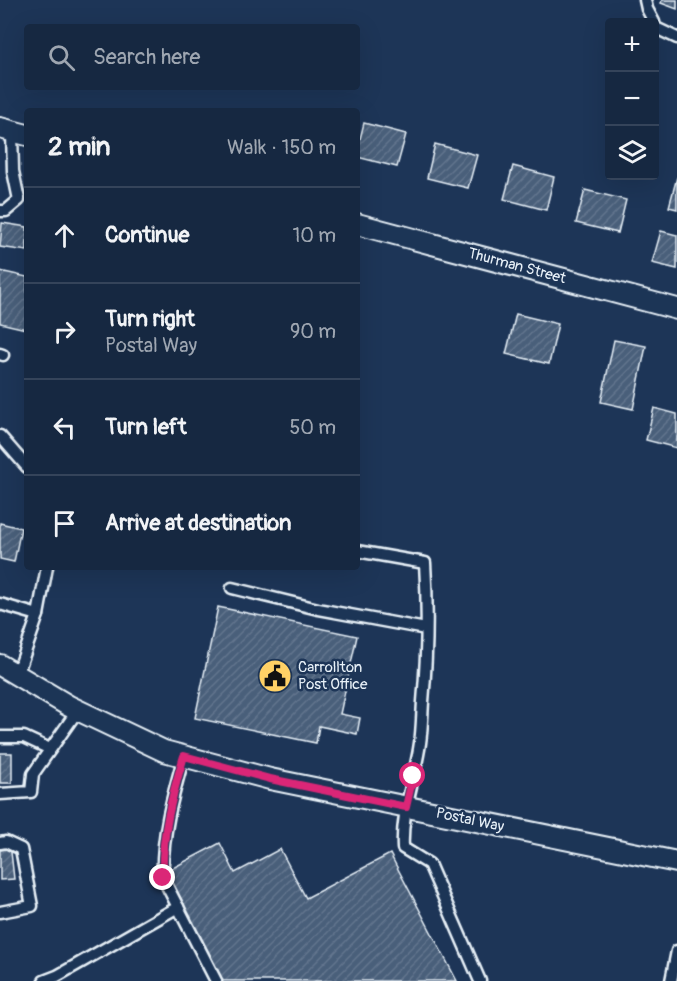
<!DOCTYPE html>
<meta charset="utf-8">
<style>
:root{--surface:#162841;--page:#23344c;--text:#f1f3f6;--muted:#9ea6b1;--line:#35445a}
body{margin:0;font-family:Pangolin,sans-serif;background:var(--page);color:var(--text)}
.controls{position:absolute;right:18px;top:18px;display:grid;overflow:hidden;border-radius:6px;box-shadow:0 6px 24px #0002}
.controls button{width:54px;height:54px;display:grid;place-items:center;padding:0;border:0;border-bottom:2px solid var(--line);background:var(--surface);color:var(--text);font:30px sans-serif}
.stop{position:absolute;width:18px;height:18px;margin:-14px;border:4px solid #db2777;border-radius:50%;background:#fff}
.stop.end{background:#db2777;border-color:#fff;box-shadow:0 2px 6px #0008}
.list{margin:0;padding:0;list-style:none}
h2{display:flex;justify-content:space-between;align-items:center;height:78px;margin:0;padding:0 24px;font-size:26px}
h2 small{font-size:20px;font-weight:400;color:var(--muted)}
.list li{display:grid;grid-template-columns:39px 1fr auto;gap:18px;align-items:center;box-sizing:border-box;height:96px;padding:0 24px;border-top:2px solid var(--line)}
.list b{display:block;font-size:22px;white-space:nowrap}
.list p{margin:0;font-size:20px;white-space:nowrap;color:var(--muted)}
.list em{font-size:20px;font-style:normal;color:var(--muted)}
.icon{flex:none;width:33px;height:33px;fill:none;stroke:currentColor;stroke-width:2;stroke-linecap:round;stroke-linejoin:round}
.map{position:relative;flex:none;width:677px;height:981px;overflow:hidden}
.search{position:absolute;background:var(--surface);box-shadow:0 6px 24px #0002;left:24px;top:24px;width:336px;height:66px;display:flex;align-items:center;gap:15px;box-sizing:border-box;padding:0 21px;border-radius:6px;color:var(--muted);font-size:22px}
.panel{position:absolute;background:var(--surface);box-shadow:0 6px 24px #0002;left:24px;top:108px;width:336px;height:462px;border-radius:6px}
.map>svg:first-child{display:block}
.building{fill:url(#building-hatch);stroke:#e8f1f8;stroke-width:1.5}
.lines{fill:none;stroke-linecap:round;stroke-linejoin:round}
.lane-casing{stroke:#e8f1f8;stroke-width:15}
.street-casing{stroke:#e8f1f8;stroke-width:24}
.lane{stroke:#1d3557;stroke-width:10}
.street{stroke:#1d3557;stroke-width:20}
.route{stroke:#db2777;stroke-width:8}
.labels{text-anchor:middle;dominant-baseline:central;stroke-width:5;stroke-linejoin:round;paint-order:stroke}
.street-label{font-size:15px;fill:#e8f1f8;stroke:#1d3557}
.poi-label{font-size:15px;fill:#e8f1f8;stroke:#1d3557;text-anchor:start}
</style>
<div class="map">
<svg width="677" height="981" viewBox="0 0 677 981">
<defs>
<pattern id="building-hatch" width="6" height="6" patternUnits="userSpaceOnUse" patternTransform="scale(1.5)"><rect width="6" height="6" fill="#495e7a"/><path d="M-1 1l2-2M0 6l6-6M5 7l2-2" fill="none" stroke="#63768e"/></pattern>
</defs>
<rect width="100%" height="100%" fill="#1d3557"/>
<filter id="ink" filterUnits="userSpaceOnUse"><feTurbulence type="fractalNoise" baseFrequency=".0167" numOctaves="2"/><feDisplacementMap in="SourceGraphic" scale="12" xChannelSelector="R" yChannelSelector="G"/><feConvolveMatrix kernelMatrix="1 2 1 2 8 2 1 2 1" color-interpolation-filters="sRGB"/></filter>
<g filter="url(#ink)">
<g class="building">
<polygon points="662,0 677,0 677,9 661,3"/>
<polygon points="364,123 406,134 397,167 357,157 357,151"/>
<polygon points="435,144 477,155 468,188 427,178"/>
<polygon points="513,166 554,177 546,210 504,199"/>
<polygon points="677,177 677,209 669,207"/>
<polygon points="585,190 626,200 618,233 576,223"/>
<polygon points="2,223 27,227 27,251 0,247"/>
<polygon points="661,231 677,235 677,269 652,263"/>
<polygon points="0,271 27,277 27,324 26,329 0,323"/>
<polygon points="516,314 558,324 549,364 506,354"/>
<polygon points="614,340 646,346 633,409 601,402"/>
<polygon points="654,408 677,414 677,448 646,440"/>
<polygon points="0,523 21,528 14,562 0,559"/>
<polygon points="218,607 357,636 340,714 360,718 357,734 319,726 316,743 195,718"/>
<rect x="0" y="753" width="12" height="30"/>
<polygon points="220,843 235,873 280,849 306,898 390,854 457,981 222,981 165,872"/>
<polygon points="7,849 11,852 14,879 0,880 0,850"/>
</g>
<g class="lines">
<defs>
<g id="lane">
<polyline points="645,0 647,9 654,22"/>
<polyline points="654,24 656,28 677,38"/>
<polyline points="0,211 6,211 19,200 13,171 12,132"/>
<polyline points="0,354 3,355"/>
<polyline points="0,436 27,467"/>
<path d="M357,551l68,12c3,46 2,93 -2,139 -1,14 -1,28 -3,41 -5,36 -19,69 -17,105l26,16 51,117"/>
<polyline points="232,588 318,609 426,629"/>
<polyline points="0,604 38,615"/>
<polyline points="17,675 38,615 47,567"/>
<polyline points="0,737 24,737 50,749"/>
<path d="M184,756c-11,39 -23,80 -21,122l53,103"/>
<polyline points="0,794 31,792 33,774 78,710"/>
<polyline points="0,843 6,842 21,849 32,906 0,912"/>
<polyline points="44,981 57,976 178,907"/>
<polyline points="671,981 677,951"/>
</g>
<g id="street">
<polyline points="0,128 27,135"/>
<polyline points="357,224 677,309"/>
<polyline points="0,665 69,706 164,751 270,779 677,862"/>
</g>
</defs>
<use href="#lane" class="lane-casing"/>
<use href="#street" class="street-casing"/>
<use href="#lane" class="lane"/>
<use href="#street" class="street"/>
</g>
</g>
<g class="lines" filter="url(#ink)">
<path class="route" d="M163,878c-2,-41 9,-83 21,-122l86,23 136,28 7,-31"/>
</g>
<defs>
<symbol id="civic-disc" viewBox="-11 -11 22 22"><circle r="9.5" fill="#ffd166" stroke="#1d3557"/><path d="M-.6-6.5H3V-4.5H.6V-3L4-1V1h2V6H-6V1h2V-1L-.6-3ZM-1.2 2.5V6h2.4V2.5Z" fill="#111"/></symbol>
</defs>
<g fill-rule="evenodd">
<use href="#civic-disc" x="256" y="657" width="38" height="38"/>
</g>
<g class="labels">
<g class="street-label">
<text transform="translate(517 266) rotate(15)">Thurman Street</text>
<text transform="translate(470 820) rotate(12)">Postal Way</text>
</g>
<g class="poi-label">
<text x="298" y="667">Carrollton<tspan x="298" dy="17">Post Office</tspan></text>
</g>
</g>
</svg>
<div class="controls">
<button>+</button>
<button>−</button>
<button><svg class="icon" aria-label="layers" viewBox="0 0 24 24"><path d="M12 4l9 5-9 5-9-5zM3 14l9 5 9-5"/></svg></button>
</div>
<div class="stop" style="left:413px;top:776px"></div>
<div class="stop end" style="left:163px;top:878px"></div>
<div class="search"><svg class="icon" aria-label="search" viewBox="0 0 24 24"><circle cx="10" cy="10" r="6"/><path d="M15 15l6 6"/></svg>Search here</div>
<section class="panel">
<h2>2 min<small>Walk · 150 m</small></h2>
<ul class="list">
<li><svg class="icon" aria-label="ahead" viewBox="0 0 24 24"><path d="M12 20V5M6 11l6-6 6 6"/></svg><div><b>Continue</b></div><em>10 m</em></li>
<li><svg class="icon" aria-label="right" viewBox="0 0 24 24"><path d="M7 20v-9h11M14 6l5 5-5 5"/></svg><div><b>Turn right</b><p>Postal Way</p></div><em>90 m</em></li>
<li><svg class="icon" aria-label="left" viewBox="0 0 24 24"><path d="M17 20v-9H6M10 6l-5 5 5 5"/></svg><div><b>Turn left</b></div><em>50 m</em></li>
<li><svg class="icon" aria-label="arrive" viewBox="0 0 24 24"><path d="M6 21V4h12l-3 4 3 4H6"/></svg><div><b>Arrive at destination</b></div></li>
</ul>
</section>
</div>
